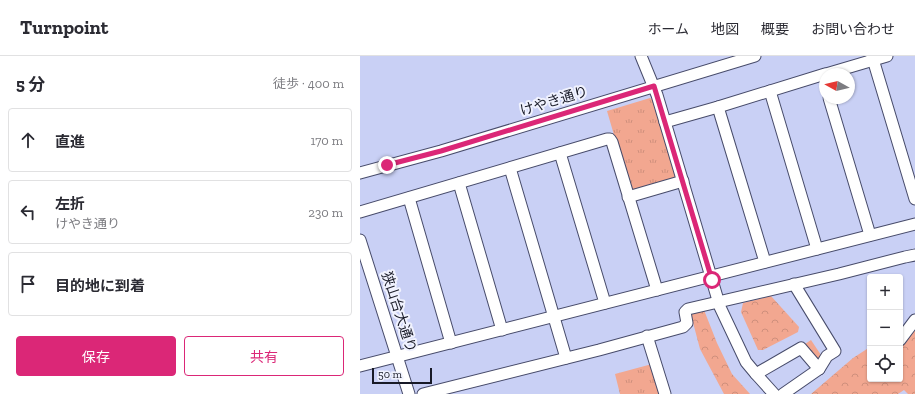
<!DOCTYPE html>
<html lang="ja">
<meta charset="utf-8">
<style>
:root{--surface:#fff;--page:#f7f7f7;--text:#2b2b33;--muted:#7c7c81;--line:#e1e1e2;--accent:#db2777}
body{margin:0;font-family:"Zilla Slab","Noto Sans JP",serif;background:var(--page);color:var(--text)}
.controls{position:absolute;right:12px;bottom:12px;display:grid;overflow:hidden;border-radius:4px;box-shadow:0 1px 3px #0004}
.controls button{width:36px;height:36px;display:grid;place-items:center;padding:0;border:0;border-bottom:1px solid var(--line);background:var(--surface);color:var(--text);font:20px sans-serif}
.compass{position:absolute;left:459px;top:12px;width:36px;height:36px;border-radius:50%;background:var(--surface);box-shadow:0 1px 3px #0004;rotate:278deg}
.scale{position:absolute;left:12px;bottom:10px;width:60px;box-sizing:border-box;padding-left:4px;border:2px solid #181a27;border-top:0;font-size:11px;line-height:14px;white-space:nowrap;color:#181a27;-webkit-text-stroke:3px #f0f2fe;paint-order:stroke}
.stop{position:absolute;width:12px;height:12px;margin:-9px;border:3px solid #db2777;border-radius:50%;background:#fff}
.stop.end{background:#db2777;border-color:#fff;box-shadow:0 1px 4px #0008}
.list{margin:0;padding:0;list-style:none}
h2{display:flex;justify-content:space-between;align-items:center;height:52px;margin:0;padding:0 16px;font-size:17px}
h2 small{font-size:13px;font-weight:400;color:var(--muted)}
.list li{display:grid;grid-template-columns:26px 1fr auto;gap:12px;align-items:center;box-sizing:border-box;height:64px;margin:0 8px 8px;padding:0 8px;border:1px solid var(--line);border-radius:4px}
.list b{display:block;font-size:15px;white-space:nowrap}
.list p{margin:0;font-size:13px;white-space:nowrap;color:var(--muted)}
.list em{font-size:13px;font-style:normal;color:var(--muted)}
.actions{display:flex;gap:8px;padding:12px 16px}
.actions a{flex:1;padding:9px 0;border:1px solid var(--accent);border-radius:4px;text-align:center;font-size:14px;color:var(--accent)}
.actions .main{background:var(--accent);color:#fff}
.icon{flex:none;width:22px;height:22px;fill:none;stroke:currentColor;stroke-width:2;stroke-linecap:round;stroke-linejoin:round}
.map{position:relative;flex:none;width:555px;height:338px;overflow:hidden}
header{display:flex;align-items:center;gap:24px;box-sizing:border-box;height:56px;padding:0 20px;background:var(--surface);border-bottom:1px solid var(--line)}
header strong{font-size:19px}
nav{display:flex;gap:22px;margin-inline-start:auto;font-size:14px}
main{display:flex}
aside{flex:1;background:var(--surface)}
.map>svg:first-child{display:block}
.forest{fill:url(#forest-crowns)}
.park{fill:url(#park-tufts)}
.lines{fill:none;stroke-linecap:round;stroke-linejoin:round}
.minor-casing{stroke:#474b6a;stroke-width:13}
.minor{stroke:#fff;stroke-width:11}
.route{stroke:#db2777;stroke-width:5}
.labels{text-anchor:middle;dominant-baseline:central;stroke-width:4;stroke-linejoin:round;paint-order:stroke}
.street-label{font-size:14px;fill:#181a27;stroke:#f0f2fe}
</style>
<header>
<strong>Turnpoint</strong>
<nav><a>ホーム</a><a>地図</a><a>概要</a><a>お問い合わせ</a></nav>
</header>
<main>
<aside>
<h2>5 分<small>徒歩 · 400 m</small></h2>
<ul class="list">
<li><svg class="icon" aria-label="ahead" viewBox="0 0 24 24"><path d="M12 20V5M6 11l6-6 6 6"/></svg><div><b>直進</b></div><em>170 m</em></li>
<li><svg class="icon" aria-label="left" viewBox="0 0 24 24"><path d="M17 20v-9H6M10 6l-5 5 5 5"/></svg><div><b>左折</b><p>けやき通り</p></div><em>230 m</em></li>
<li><svg class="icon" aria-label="arrive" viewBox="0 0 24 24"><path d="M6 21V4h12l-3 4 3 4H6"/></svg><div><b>目的地に到着</b></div></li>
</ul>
<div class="actions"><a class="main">保存</a><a>共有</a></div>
</aside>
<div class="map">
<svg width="555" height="338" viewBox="0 0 555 338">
<defs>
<pattern id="forest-crowns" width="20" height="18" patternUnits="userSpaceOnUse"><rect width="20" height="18" fill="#f2a790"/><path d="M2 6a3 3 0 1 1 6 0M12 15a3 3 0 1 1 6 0" fill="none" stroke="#cf8f7c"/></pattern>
<pattern id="park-tufts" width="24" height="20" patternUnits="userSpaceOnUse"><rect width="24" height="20" fill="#f2a790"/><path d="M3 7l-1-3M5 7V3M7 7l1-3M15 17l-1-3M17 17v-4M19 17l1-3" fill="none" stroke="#cf8f7c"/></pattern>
</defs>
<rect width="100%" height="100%" fill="#c9d0f5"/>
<g class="forest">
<polygon points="411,240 439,271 438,276 403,294 398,294 381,256 383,247"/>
<polygon points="344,254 357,287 372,318 390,338 364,338 340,293 331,259 333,256"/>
<polygon points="555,270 555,338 548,338 544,334 538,338 451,338 493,302 510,291 510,323 540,323 540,287"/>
</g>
<g class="park">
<polygon points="290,42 295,45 317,121 316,124 274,136 270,134 247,55"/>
<polygon points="451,284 461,299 461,308 442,290"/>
<polygon points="292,308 301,338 260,338 255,318"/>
</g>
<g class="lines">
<defs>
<g id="minor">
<polyline points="281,0 297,39 360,251 386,306 396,318"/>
<polyline points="512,0 555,143"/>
<polyline points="466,18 527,0"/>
<polyline points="410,35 457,193"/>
<polyline points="469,42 510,179"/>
<polyline points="358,51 405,206"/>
<polyline points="305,66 358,51 465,18"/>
<polyline points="200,97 245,247"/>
<polyline points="150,112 206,302"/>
<polyline points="0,117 81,95 395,0"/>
<polyline points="99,127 142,274"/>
<polyline points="268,141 323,125"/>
<polyline points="49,142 91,287"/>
<polyline points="0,156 247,83 250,83 252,86 297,234"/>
<polyline points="0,184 49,338"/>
<polyline points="434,228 475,295 467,300 459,313"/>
<polyline points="287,280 305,338"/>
<polyline points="540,284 555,264"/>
<polyline points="0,310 555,168"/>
<polyline points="63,338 239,294 323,271 327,267 325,256 328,253 479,218 545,201 555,199"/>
<polyline points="414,338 396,318 441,292 459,313 423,338"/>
</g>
</defs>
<use href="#minor" class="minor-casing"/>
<use href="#minor" class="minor"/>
</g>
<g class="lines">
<polyline class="route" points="27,109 81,95 294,30 352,224"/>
</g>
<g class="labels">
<g class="street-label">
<text transform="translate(194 45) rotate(-17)">けやき通り</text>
<text transform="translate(39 256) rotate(72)">狭山台大通り</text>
</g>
</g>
</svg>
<div class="controls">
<button>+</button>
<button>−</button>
<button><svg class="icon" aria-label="locate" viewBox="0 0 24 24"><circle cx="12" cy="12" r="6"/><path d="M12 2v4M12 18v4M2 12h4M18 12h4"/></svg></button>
</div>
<svg class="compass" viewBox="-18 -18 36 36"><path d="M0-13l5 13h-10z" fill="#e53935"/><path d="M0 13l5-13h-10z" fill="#7c7c81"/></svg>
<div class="scale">50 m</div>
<div class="stop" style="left:352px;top:224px"></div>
<div class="stop end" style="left:27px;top:109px"></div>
</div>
</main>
